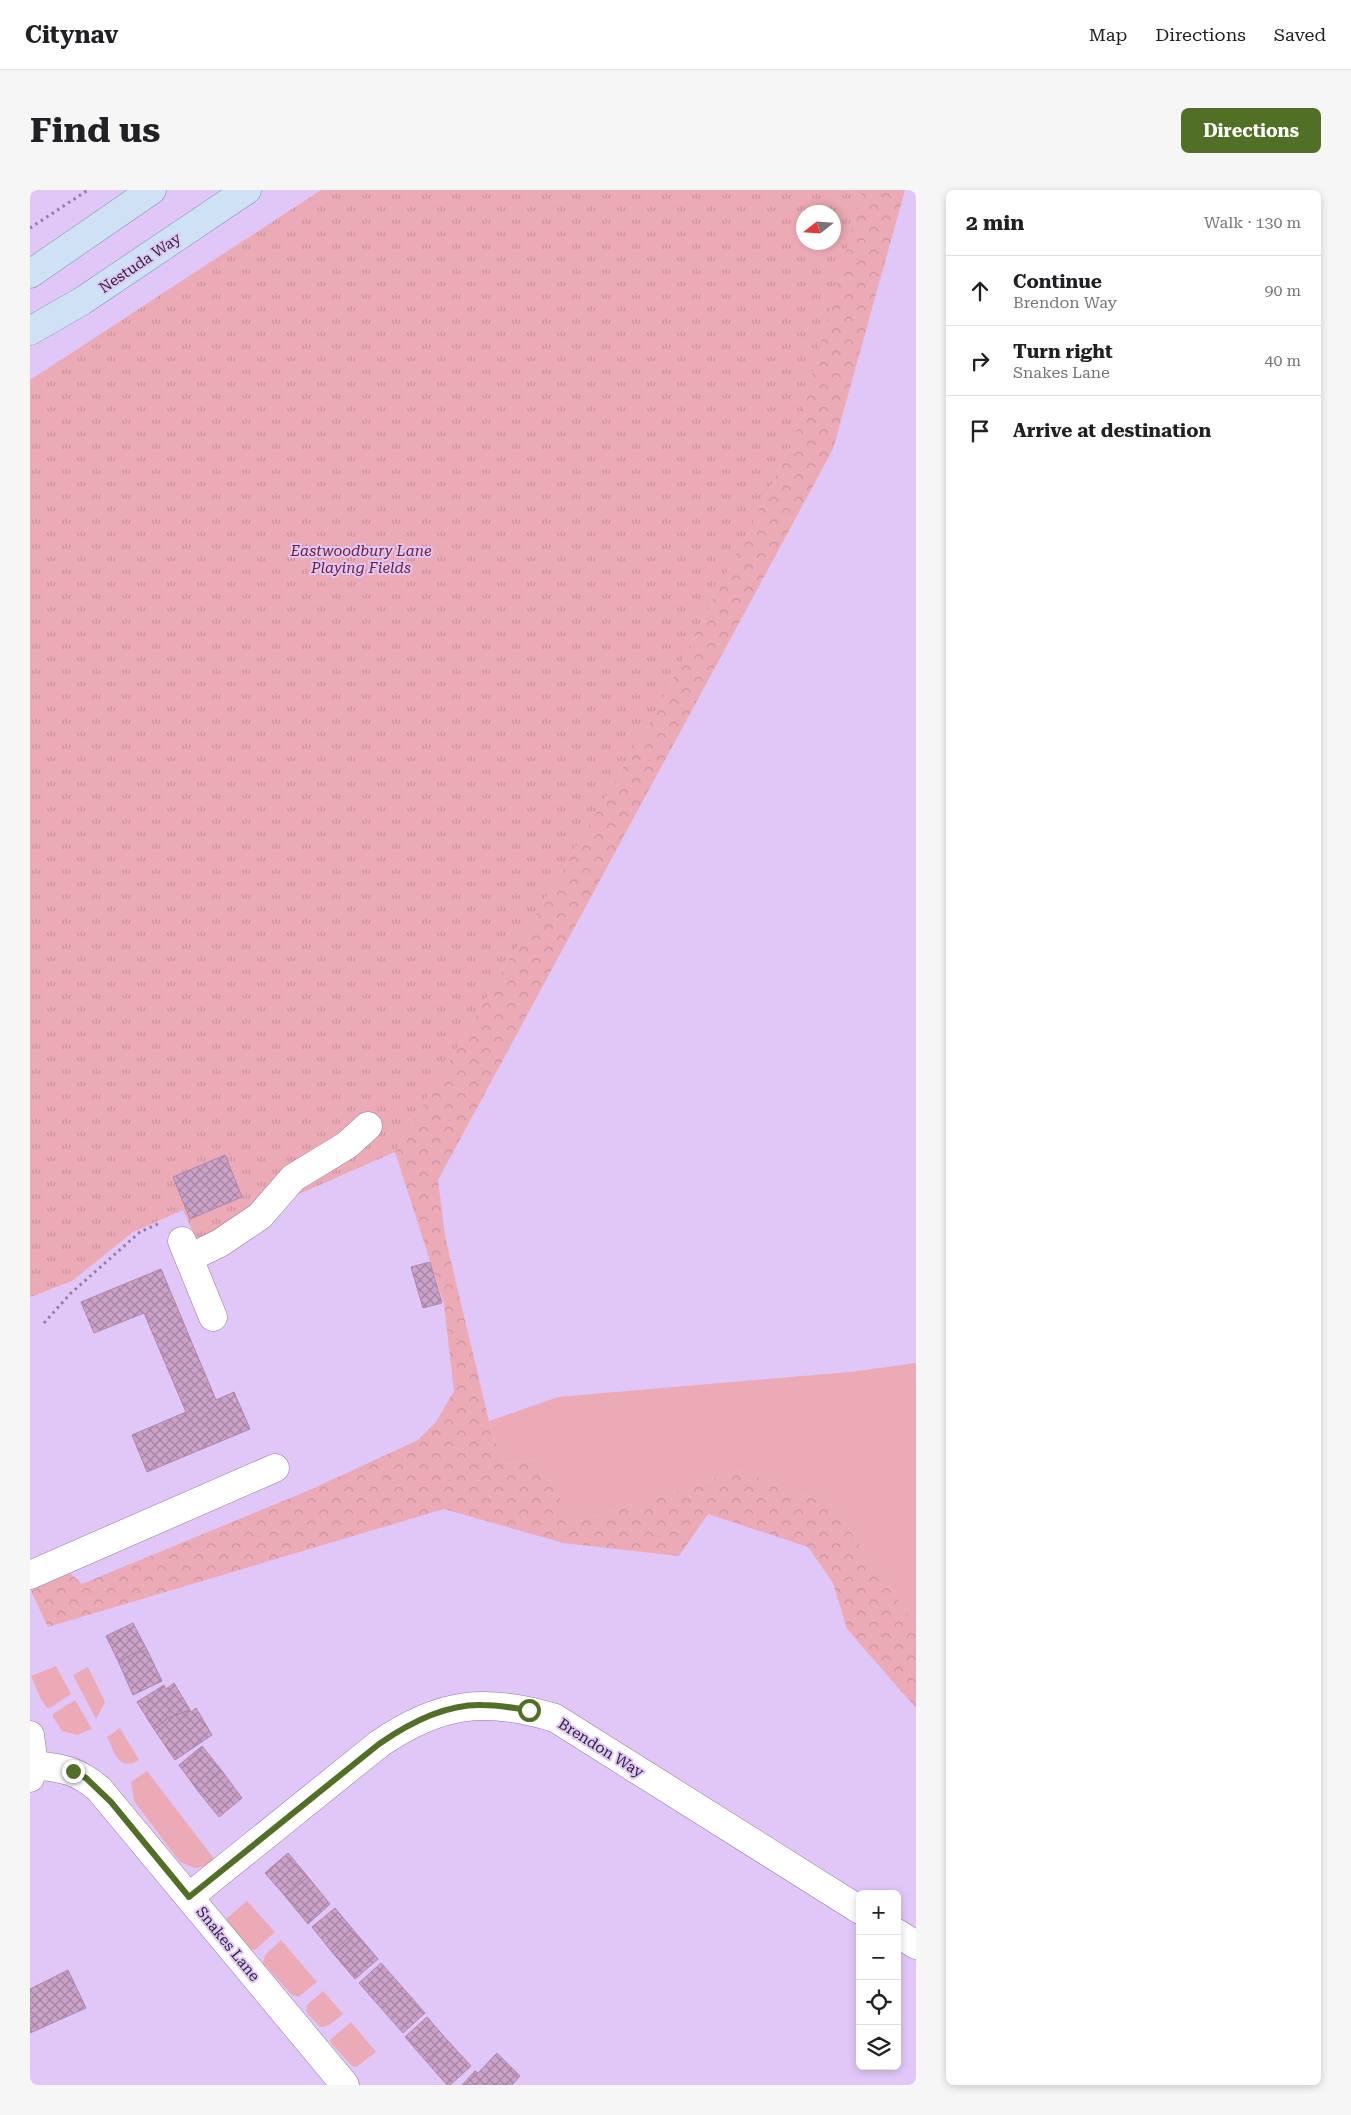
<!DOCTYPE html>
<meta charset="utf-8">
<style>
:root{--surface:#fff;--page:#f6f6f6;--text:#202124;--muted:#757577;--line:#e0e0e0;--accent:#527025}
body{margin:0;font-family:"Roboto Serif",serif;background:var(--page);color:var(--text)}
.controls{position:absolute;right:15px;bottom:15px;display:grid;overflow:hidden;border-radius:8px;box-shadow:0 2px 8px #0003}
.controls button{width:45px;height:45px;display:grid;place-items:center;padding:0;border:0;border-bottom:1px solid var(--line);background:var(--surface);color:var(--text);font:25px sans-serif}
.compass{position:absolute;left:766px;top:15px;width:45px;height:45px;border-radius:50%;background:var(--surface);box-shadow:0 2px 8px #0003;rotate:253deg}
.stop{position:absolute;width:15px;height:15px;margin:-11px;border:4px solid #527025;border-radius:50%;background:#fff}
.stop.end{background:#527025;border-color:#fff;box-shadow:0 1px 5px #0008}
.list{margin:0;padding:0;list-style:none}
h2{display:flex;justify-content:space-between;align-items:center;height:65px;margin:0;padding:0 20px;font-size:21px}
h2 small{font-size:16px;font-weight:400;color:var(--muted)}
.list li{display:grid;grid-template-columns:32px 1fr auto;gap:15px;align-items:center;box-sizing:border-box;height:70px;padding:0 20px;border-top:1px solid var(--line)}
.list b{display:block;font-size:19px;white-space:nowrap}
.list p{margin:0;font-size:16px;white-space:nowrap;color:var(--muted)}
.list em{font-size:16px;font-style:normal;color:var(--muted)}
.icon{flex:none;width:28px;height:28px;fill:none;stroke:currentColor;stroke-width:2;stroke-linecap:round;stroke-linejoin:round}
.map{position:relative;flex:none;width:886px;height:1895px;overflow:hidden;border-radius:8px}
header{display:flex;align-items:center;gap:30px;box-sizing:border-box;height:70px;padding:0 25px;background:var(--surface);border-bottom:1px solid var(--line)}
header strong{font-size:24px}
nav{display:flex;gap:28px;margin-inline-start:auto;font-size:18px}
.intro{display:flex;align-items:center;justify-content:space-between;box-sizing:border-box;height:120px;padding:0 30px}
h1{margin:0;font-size:35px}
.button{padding:12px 22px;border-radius:8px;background:var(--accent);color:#fff;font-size:18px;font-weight:700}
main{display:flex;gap:30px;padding:0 30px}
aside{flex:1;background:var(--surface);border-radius:8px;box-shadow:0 2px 8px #0003}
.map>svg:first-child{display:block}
.grass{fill:#ebaab5}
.forest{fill:url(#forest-crowns)}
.park{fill:url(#park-tufts);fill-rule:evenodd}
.building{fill:url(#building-cross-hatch);stroke:#ae87ab}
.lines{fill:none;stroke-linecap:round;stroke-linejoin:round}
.minor-casing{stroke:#917aa5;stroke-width:29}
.major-casing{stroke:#8091ac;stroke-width:29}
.path{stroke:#907da0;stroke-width:3;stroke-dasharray:2.5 4;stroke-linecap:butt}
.minor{stroke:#fff;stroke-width:28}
.major{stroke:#cfe2f5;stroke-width:28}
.route{stroke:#527025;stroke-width:6}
.labels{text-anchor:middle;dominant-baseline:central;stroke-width:4;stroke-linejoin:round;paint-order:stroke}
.street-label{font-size:15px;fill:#291f31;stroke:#e0c7f7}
.park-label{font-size:15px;font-style:italic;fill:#6f2136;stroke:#e0c7f7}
</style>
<header>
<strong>Citynav</strong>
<nav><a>Map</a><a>Directions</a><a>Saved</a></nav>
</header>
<div class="intro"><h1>Find us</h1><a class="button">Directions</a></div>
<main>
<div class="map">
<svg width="886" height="1895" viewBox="0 0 886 1895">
<defs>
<pattern id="forest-crowns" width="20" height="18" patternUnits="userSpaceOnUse" patternTransform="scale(1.25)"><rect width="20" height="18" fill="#ebaab5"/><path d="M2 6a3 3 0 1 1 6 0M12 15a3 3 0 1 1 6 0" fill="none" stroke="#ca929c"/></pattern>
<pattern id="park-tufts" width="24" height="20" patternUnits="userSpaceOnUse" patternTransform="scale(1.25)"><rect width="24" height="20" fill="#ebaab5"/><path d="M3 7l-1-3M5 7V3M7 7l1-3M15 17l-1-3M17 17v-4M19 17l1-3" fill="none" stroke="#ca929c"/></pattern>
<pattern id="building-cross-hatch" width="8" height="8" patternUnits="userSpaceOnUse" patternTransform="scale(1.25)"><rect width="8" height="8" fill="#cba2c8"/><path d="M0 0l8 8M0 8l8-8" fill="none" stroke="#a583a3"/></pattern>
</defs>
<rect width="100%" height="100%" fill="#e0c7f7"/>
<g class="grass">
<polygon points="886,1173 886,1435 802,1315 710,1281 545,1332 505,1270 473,1274 459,1231 528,1207 820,1182"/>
<polygon points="26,1476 41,1504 20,1518 17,1518 11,1509 1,1486"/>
<polygon points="58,1477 75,1512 66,1529 43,1485"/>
<polygon points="45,1510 62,1539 47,1545 32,1541 23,1527 23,1524"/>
<path d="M90,1538l19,32c-20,12 -24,-7 -32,-23z"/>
<polygon points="117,1581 185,1670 180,1675 165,1678 150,1672 104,1611 101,1592"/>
<polygon points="217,1711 245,1742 225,1760 221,1760 195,1730"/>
<polygon points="251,1750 287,1792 268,1807 261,1804 233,1773 235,1765"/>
<path d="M293,1801l20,23c-7,5 -14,14 -23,13l-13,-14 -1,-4 2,-5z"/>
<polygon points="321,1832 346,1862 326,1877 322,1876 301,1853 300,1850"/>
</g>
<polygon class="forest" points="815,0 875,0 803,259 408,990 415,1046 459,1231 473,1274 505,1270 545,1332 710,1281 802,1315 886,1435 886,1518 817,1439 803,1393 778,1357 678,1324 649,1366 533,1353 414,1319 18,1437 1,1401 40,1383 52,1394 282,1299 388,1250 406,1232 424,1201 414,1114 365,962 624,525 763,252 831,4"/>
<path class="park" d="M291,0h524l17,4 -69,248 -139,273 -259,437 -199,87 -13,-29 -50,22 -61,49 -42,16v-917zM774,22h30v30h-30z"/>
<g class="building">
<polygon points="195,965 212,1007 160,1029 143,987"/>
<polygon points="400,1072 412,1113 393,1118 381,1077"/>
<polygon points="131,1079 186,1210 204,1202 220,1239 117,1282 102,1245 156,1222 114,1123 64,1143 51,1112"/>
<polygon points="103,1433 117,1460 102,1464 89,1473 76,1446"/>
<polygon points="117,1460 132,1491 103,1505 89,1473 102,1464"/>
<polygon points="144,1493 160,1520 138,1528 124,1539 107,1512 134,1495 136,1499"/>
<polygon points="166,1518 182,1545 145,1570 124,1539 138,1528 160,1520 161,1522"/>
<polygon points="172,1556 192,1581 168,1601 149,1575"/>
<polygon points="192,1581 212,1608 189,1627 168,1601"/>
<polygon points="258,1663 278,1687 255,1706 235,1683"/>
<polygon points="278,1687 300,1714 278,1734 255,1706"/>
<polygon points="305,1718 325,1742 302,1762 282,1737"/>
<polygon points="325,1742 348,1769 325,1789 302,1762"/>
<polygon points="351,1773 373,1798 351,1818 329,1793"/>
<polygon points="38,1780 56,1818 0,1843 0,1799"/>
<polygon points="373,1798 395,1823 373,1843 351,1818"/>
<polygon points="397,1827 418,1851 396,1871 375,1847"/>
<polygon points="418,1851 441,1876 420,1895 417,1895 396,1871"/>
<polygon points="467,1863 490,1886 482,1895 432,1895 445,1881 448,1883"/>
</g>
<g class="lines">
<defs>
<g id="minor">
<polyline points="152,1051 183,1127"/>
<polyline points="159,1068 190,1053 230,1026 263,988 317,955 338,936"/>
<polyline points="0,1385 245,1278"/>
<polyline points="0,1545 4,1575 0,1588"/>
<path d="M4,1575c28,3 43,5 65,24l246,296"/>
<path d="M159,1707l190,-153c61,-42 106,-47 176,-26l305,192"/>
<polyline points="867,1743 886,1755"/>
</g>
<g id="major">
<polyline points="0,84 122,0"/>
<polyline points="0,141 52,111 217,0"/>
</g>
</defs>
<use href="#minor" class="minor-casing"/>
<use href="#major" class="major-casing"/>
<g class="path">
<polyline points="0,38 58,0"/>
<polyline points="14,1133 40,1104 110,1042 130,1033"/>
</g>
<use href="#minor" class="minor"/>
<use href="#major" class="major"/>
</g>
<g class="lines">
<path class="route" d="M43,1581l13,7 25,24 78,95 190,-153c30,-21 66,-40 103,-39 16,0 31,3 47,5"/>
</g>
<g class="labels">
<g class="street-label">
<text transform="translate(110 73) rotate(-34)">Nestuda Way</text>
<text transform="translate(571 1558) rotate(32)">Brendon Way</text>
<text transform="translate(198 1754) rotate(51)">Snakes Lane</text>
</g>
<g class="park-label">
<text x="331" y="361">Eastwoodbury Lane<tspan x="331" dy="17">Playing Fields</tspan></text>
</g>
</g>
</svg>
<div class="controls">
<button>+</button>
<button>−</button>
<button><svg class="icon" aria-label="locate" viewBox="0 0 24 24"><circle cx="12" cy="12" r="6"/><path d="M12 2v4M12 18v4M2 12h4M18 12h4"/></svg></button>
<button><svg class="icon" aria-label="layers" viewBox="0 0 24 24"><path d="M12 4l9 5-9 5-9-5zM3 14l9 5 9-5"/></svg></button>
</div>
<svg class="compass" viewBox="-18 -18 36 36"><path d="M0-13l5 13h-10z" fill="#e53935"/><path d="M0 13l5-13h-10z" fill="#757577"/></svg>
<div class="stop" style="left:499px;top:1520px"></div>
<div class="stop end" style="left:43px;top:1581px"></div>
</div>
<aside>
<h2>2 min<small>Walk · 130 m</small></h2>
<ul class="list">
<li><svg class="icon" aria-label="ahead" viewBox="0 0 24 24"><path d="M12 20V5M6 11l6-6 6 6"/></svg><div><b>Continue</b><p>Brendon Way</p></div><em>90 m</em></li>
<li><svg class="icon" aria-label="right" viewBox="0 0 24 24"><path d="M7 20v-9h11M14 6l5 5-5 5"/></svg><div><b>Turn right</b><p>Snakes Lane</p></div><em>40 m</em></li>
<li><svg class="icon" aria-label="arrive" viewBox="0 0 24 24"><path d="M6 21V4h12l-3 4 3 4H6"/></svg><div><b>Arrive at destination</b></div></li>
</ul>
</aside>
</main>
